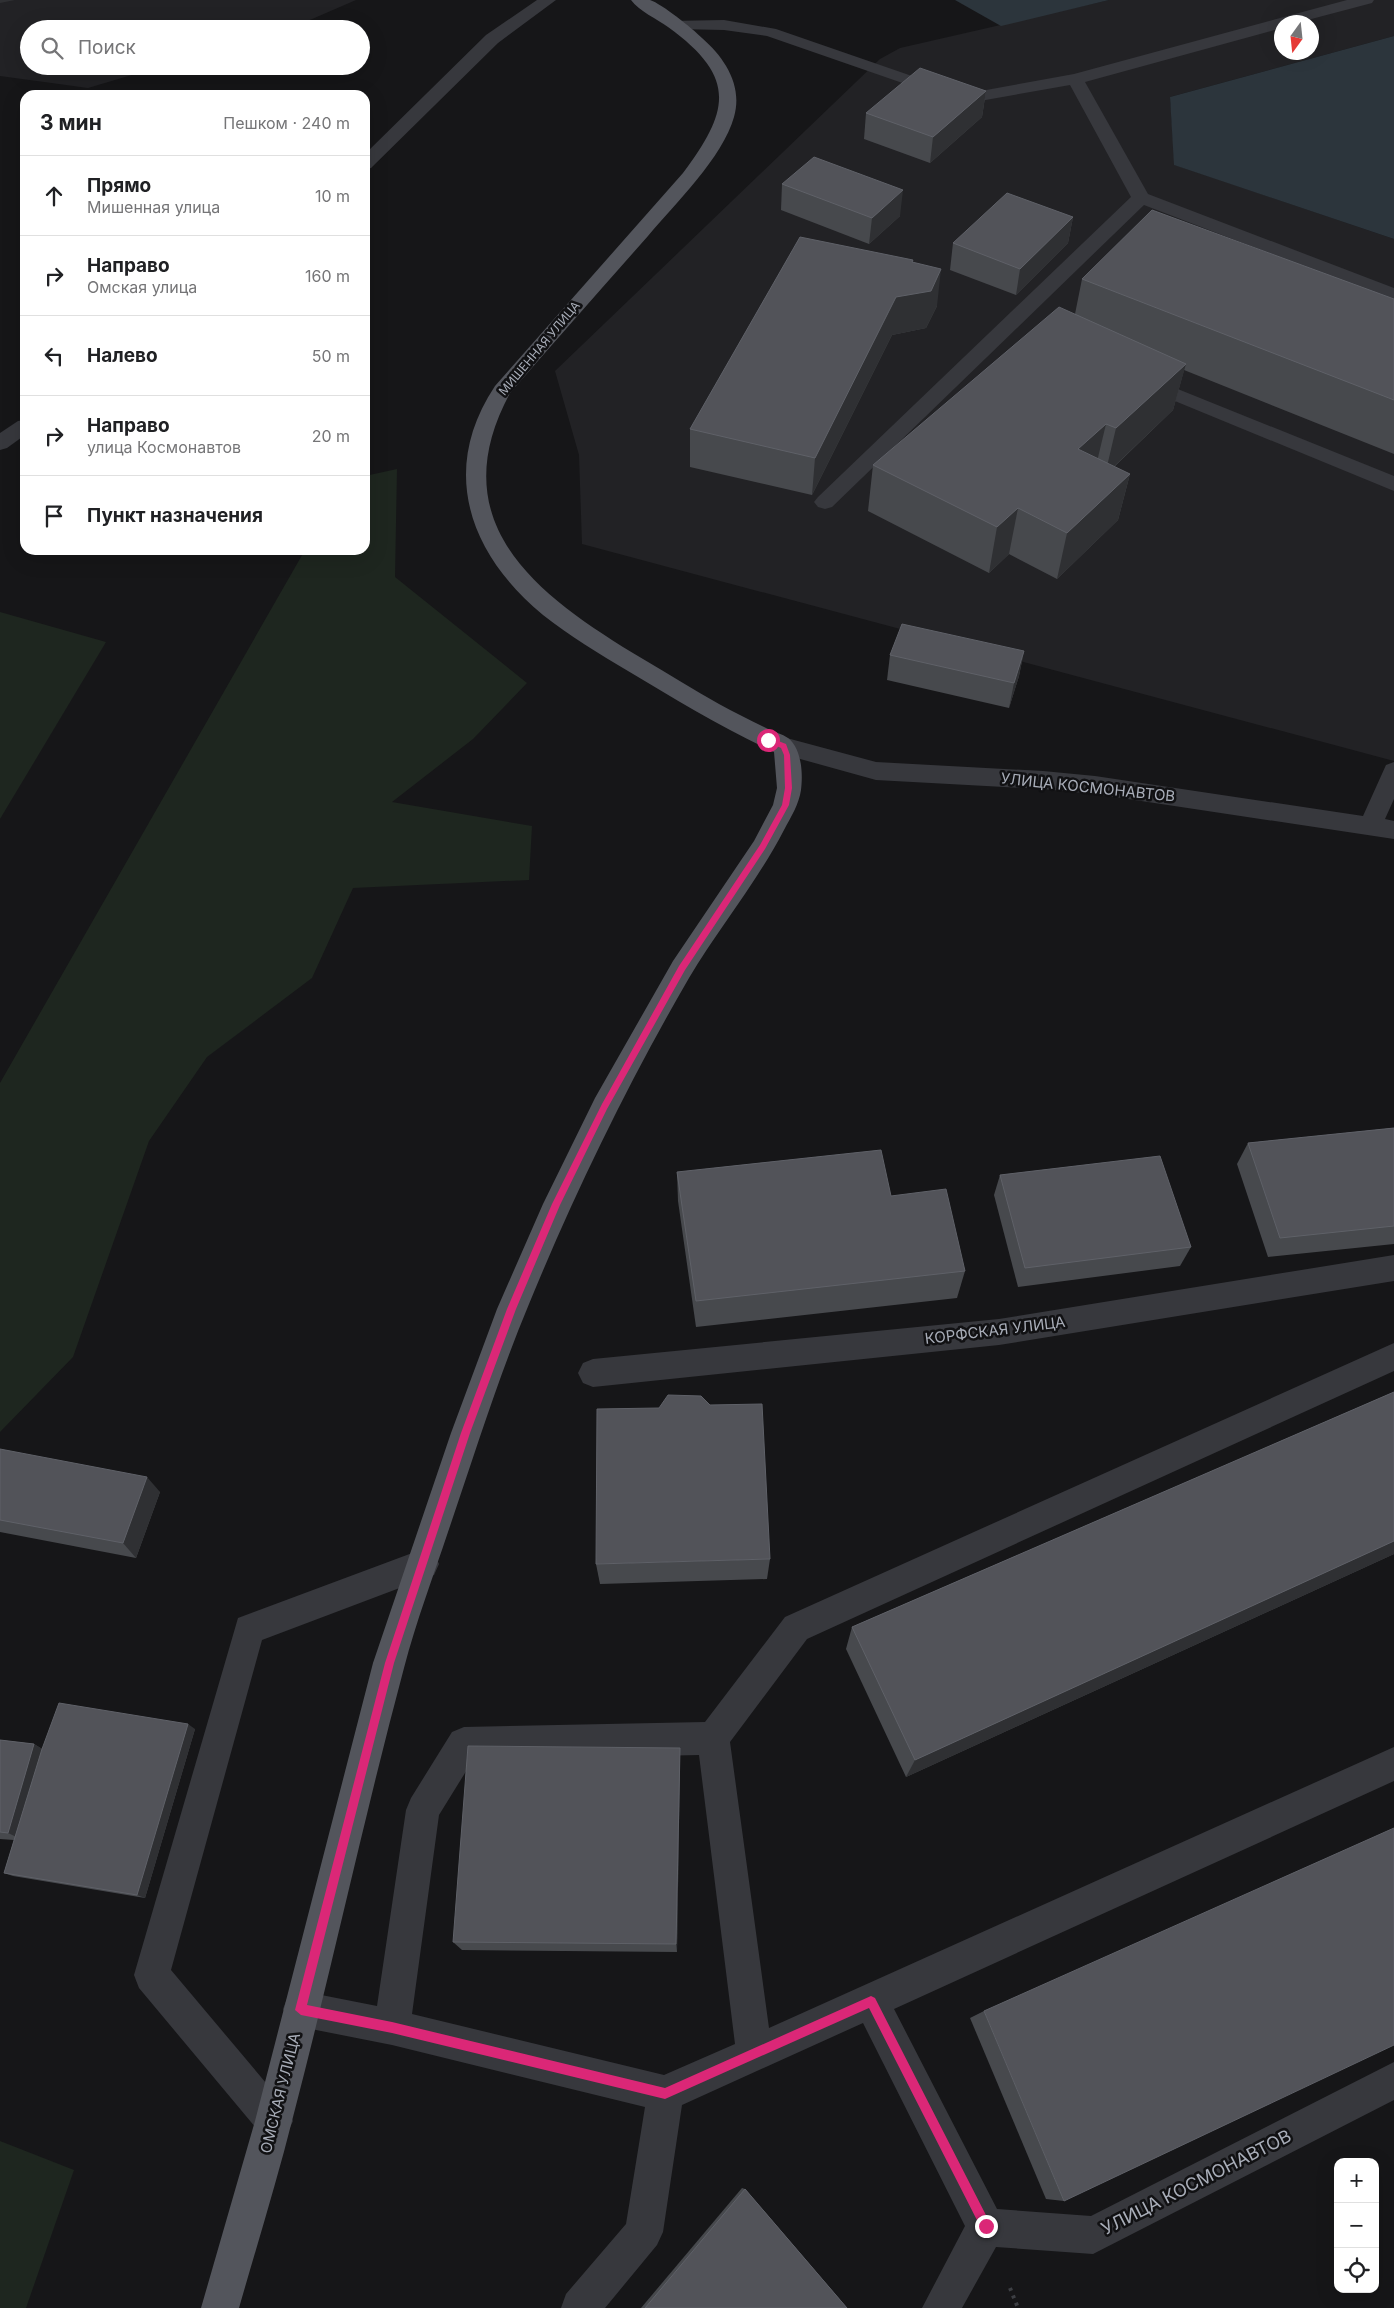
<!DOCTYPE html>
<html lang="ru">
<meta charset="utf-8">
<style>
:root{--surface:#fff;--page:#f6f6f6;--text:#202124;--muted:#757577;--line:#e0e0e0}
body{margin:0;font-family:Inter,sans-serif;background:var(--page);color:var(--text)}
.controls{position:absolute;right:15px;bottom:15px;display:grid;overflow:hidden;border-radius:10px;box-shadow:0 5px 20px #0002}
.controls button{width:45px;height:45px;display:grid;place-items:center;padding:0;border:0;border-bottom:1px solid var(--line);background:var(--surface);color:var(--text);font:25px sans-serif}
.compass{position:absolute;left:1274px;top:15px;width:45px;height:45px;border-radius:50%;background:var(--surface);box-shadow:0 5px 20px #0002;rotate:195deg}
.stop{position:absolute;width:15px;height:15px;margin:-11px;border:4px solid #db2777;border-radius:50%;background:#fff}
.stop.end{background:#db2777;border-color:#fff;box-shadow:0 1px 5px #0008}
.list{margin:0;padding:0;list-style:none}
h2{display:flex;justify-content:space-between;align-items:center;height:65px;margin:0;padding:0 20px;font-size:21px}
h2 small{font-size:16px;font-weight:400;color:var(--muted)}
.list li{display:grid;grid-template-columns:32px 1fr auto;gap:15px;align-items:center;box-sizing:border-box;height:80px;padding:0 20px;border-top:1px solid var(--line)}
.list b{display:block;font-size:19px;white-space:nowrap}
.list p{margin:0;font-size:16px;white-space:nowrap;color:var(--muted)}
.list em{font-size:16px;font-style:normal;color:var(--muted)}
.icon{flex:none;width:28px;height:28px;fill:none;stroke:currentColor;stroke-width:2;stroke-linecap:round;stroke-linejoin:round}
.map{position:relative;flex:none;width:1394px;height:2308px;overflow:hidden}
.search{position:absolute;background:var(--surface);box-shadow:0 5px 20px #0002;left:20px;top:20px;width:350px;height:55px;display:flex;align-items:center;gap:12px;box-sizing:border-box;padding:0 18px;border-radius:28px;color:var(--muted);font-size:19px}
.panel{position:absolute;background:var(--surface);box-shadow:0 5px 20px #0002;left:20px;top:90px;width:350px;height:465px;border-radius:15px}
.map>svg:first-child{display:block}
.built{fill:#222225;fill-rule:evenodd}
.green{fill:#1e261f}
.water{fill:#2c353c}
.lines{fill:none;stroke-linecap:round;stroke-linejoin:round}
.path{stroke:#3d3f44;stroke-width:4;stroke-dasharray:3 5;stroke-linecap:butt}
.minor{fill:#37383d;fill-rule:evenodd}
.major{fill:#53555c;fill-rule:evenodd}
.wall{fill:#47494d}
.shaded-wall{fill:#2f3033}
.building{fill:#525359;stroke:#5f6168}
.route{fill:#db2777}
.labels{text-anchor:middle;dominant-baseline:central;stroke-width:5;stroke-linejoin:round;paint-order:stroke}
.far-street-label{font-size:12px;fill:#a8adb8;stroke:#111113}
.street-label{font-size:15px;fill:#a8adb8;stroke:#111113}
.near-street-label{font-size:18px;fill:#a8adb8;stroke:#111113}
</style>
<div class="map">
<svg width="1394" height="2308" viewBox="0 0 1394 2308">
<rect width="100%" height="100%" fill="#161618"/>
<g class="built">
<polygon points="0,0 356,0 289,29 29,29 29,66 162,66 88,88 0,76"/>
<path d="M1109,0h285v36l-224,61 5,68 219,74v522l-812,-217 -3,-89 -24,-84 325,-312 20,-11zM1282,22h30v30h-30z"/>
</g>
<g class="green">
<polygon points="397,469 395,577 527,683 473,739 392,802 532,826 529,880 353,888 312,978 207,1057 149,1141 73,1357 0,1432 0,1083 305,550 365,550 365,476"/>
<polygon points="0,612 106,642 0,819"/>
<polygon points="0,2141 74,2170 26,2308 0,2308"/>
</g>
<g class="water">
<polygon points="955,0 1109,0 1001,26"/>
<polygon points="1394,36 1394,239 1174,165 1170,97"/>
</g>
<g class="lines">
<polyline class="path" points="1010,2288 1018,2308"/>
<g class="minor">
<polygon points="537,0 556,0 498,43 371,168 365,169 365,154 486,35"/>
<polygon points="1347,0 1374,0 1372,3 1300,22 1282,22 1282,28 1085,82 1148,194 1394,288 1394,301 1144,205 832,507 825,509 818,507 814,502 818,497 1131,197 1070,85 963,104 767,36 724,30 676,29 670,27 668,24 670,21 724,20 776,29 964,94 1074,74"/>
<polygon points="1143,375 1394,476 1394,491 1136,385 1133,381 1136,377"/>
<polygon points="25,420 25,435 7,448 0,450 0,433 18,421"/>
<polygon points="783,737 876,762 1043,771 1095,776 1363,816 1386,765 1394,762 1394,799 1385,819 1394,821 1394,839 1095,794 1043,789 876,780 775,752 771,746 775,740"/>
<polygon points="1394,1255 1394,1281 999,1345 593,1387 583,1383 578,1373 583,1363 593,1359 999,1319"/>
<path d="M1394,1343v28l-587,268 -77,103 39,286 625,-281v34l-500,228 103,200 94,7 303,-154v38l-301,154 -97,-7 -34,61h-40l43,-82 -102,-203 -181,82 -19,127 -6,13 -52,63h-44l5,-14 60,-70 19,-117 -253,-62 -91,-18 -13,-5 -5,-13 5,-13 13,-5 76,15 29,-196 5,-12 41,-66 12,-5 241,-5 80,-105zM699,1755l36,289 -71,31 -252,-61 27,-199 34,-55z"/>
<polygon points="423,1549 434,1553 439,1564 434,1575 262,1640 171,1970 287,2108 293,2121 287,2134 274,2140 261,2134 139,1988 134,1975 238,1618"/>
</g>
<path class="major" d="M631,0c5,0 14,0 19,0 12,4 42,28 52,38 23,20 41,48 32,79 -11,40 -59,87 -86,119 -46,52 -92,104 -138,157 -71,132 30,204 133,266 26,15 51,31 76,45 16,9 33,17 49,25 7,3 14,5 20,9 14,11 15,36 13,52 -2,14 -10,27 -17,40 -27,52 -65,98 -95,148 -61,105 -114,214 -160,326 -31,74 -55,152 -81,228 -15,45 -32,90 -44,136 -40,149 -72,300 -111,449 -16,64 -36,128 -54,191h-38l54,-187 118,-458 78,-230 46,-124 46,-105 52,-106 78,-137 81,-120 19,-36 4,-17 -3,-36c-51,-24 -98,-52 -146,-81 -29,-17 -58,-35 -85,-56 -74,-61 -104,-145 -48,-229l188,-213c47,-63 54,-96 -15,-146 -11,-8 -29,-16 -37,-27z"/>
</g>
<g class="wall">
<polygon points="986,91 982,117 930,163 864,139 866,113"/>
<polygon points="782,184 900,216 869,244 781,210"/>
<polygon points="1073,217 1068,243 1016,295 950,270 953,243"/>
<polygon points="913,260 913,263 937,306 926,328 892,335 812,495 690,467 690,429"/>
<polygon points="1082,279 1394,299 1394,454 1184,370 1173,410 1114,467 1130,474 1118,520 1057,579 1009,554 989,573 868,511 873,465 1075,314"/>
<polygon points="1024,651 1019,676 1009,708 887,680 890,655"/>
<polygon points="1394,1128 1394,1244 1268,1257 1237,1164 1248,1143"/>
<polygon points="677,1172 891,1196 965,1271 957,1298 696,1327 678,1201"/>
<polygon points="1000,1175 1191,1247 1180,1266 1018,1287 994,1195"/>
<polygon points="1394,1392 1394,1554 906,1777 846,1649 852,1627"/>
<polygon points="0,1449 160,1492 136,1558 0,1532"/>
<polygon points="770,1559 767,1579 600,1584 596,1564"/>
<polygon points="195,1729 145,1898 13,1876 4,1873 14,1840 0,1839 0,1740 34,1744 42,1749"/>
<polygon points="680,1748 680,1762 677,1952 462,1950 453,1942"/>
<polygon points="984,2011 1064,2201 1046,2199 970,2018"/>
<polygon points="742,2188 745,2189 847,2308 641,2308"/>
</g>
<g class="shaded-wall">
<polygon points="0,0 15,0 0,3"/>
<polygon points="986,91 982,117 930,163 933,137"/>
<polygon points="903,190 900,216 869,244 872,218"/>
<polygon points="1073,217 1068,243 1016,295 1020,269"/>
<polygon points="913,260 909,295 941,269 937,306 926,328 892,335 812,495 815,458"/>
<polygon points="1186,364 1173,410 1105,475 1116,428"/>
<polygon points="1106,424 1095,470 1078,449"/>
<polygon points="1130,474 1118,520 1057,579 1067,533"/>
<polygon points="1018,508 1009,554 989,573 997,527"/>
<polygon points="1024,651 1019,676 1009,708 1014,683"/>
<polygon points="147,1477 160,1492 136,1558 123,1543"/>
<polygon points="1394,1541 1394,1554 906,1777 915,1760"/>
<polygon points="188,1724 195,1729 145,1898 137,1895"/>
<polygon points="34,1744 51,1754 25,1841 8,1833"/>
<polygon points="680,1748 680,1762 677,1952 676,1944"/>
</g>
<g class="building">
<polygon points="920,68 986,91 933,137 866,113"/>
<polygon points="814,157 903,190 872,218 782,184"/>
<polygon points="1007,193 1073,217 1020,269 953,243"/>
<polygon points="1152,210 1394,299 1394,400 1082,279"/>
<polygon points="800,237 913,260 912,262 941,269 931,291 896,297 815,458 690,429"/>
<polygon points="1059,307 1186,364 1116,428 1106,424 1078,449 1130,474 1067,533 1018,508 997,527 873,465"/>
<polygon points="902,624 1024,651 1014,683 890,655"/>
<polygon points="1394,1128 1394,1226 1280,1238 1248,1143"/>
<polygon points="881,1150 891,1196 946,1189 965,1271 696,1301 677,1172"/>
<polygon points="1160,1156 1191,1247 1025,1268 1000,1175"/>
<polygon points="1394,1392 1394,1541 915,1760 852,1627"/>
<polygon points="668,1395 701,1396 710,1405 762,1404 770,1559 596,1564 597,1409 659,1408"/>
<polygon points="0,1449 147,1477 123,1543 0,1520"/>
<polygon points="59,1703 188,1724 137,1895 4,1873 42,1749"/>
<polygon points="0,1740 34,1744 8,1833 0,1832"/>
<polygon points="468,1746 680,1748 676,1944 453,1942"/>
<polygon points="1394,1828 1394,2045 1064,2201 984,2011"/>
<polygon points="745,2189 847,2308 645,2308"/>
</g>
<polygon class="route" points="768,737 786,744 790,755 792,788 789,805 765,849 685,970 607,1109 560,1205 516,1309 470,1433 394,1663 307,2005 392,2022 665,2088 871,1996 875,1998 990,2223 991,2226 990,2230 986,2232 982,2230 869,2008 665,2099 392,2033 301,2015 295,2010 385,1663 461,1433 507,1309 552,1204 602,1104 679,966 760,845 782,805 785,788 784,755 781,748 766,741 765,740"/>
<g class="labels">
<g class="far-street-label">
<text transform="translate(539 348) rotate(-50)">МИШЕННАЯ УЛИЦА</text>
</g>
<g class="street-label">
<text transform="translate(1088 787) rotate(6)">УЛИЦА КОСМОНАВТОВ</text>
<text transform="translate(995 1330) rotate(-7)">КОРФСКАЯ УЛИЦА</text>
<text transform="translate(280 2093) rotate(-76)">ОМСКАЯ УЛИЦА</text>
</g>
<g class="near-street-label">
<text transform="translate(1196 2182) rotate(-27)">УЛИЦА КОСМОНАВТОВ</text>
</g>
</g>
</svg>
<div class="controls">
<button>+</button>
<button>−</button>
<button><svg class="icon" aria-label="locate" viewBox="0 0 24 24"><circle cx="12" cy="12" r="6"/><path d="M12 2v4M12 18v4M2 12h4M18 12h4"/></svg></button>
</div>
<svg class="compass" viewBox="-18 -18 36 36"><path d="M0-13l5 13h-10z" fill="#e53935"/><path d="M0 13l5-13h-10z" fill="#757577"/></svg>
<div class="stop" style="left:768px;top:740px"></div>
<div class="stop end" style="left:986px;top:2226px"></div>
<div class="search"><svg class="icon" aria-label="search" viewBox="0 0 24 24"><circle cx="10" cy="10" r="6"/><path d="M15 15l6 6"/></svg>Поиск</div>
<section class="panel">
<h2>3 мин<small>Пешком · 240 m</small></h2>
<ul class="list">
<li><svg class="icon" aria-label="ahead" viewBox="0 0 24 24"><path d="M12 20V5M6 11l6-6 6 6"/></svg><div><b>Прямо</b><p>Мишенная улица</p></div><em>10 m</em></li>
<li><svg class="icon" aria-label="right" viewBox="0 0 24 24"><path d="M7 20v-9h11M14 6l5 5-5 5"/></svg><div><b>Направо</b><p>Омская улица</p></div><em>160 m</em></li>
<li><svg class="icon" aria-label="left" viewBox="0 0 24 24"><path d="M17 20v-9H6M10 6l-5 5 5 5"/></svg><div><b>Налево</b></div><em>50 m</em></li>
<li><svg class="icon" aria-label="right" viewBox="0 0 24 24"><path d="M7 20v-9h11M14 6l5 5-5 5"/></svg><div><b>Направо</b><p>улица Космонавтов</p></div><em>20 m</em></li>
<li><svg class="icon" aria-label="arrive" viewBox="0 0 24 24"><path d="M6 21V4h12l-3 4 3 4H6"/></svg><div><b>Пункт назначения</b></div></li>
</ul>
</section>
</div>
